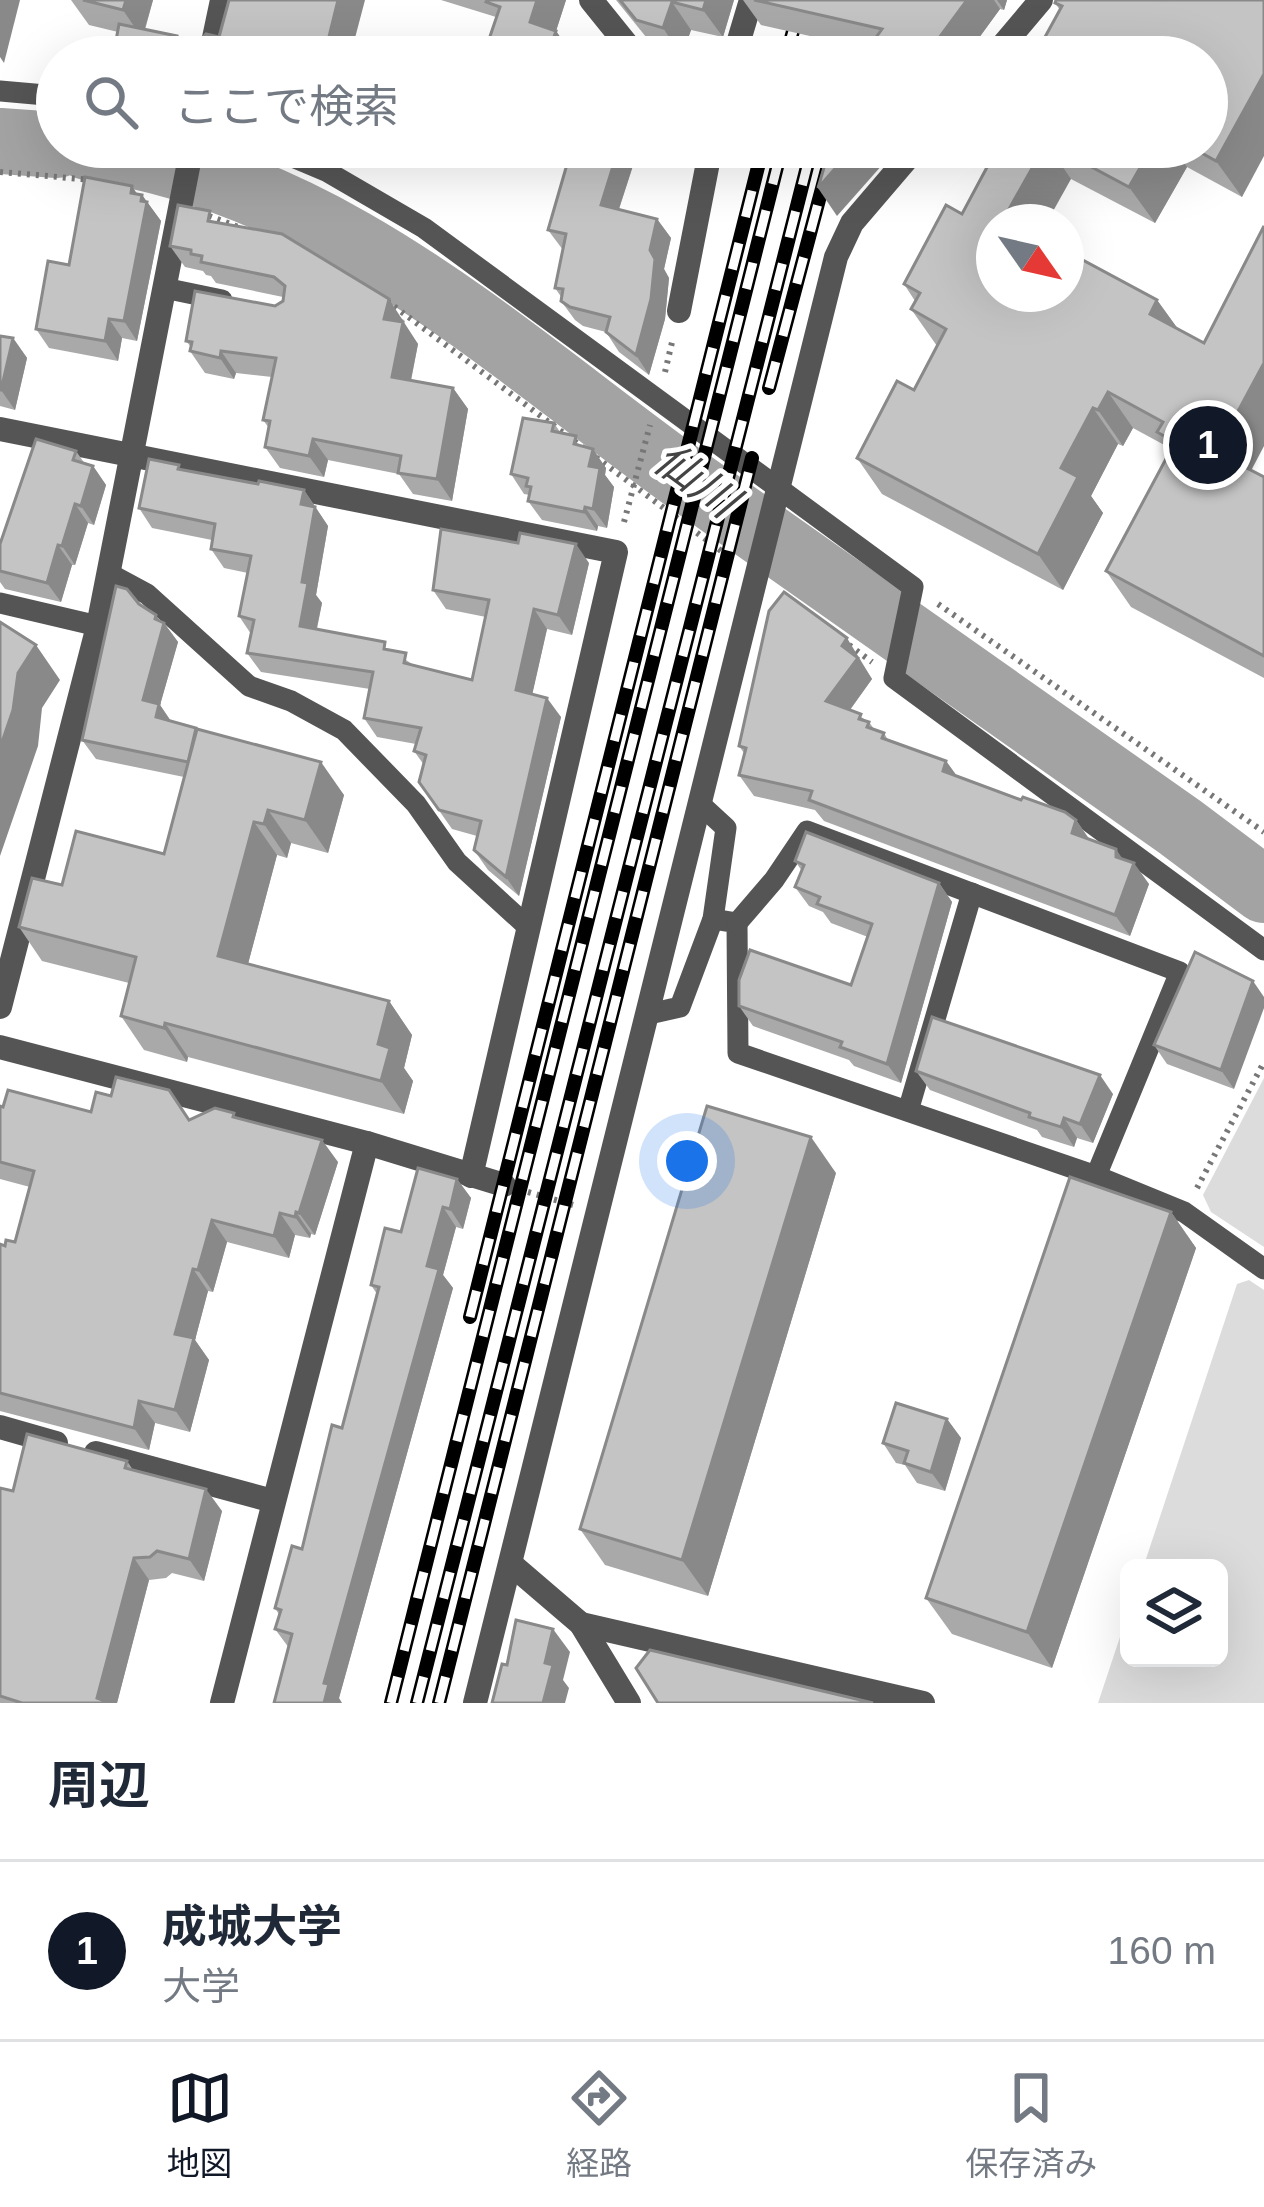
<!DOCTYPE html>
<html lang="ja">
<meta charset="utf-8">
<style>
:root{--surface:#fff;--page:#f6f6f7;--text:#1f2937;--muted:#747a83;--line:#e0e1e3;--accent:#111827}
body{margin:0;font-family:Helvetica,"Noto Sans JP",sans-serif;background:var(--page);color:var(--text)}
.controls{position:absolute;right:36px;bottom:36px;display:grid;overflow:hidden;border-radius:18px;box-shadow:0 12px 48px #0002}
.controls button{width:108px;height:108px;display:grid;place-items:center;padding:0;border:0;border-bottom:3px solid var(--line);background:var(--surface);color:var(--text);font:60px sans-serif}
.compass{position:absolute;left:976px;top:204px;width:108px;height:108px;border-radius:50%;background:var(--surface);box-shadow:0 12px 48px #0002;rotate:124deg}
.you{position:absolute;left:687px;top:1161px;width:42px;height:42px;margin:-30px;border:9px solid #fff;border-radius:50%;background:#1a73e8;box-shadow:0 0 0 18px #1a73e833}
.badge{display:grid;place-items:center;width:78px;height:78px;border-radius:50%;background:var(--accent);color:#fff;font-size:39px;font-weight:700}
.pin{position:absolute;translate:-50% -50%;border:6px solid #fff;box-shadow:0 3px 12px #0006}
.list{margin:0;padding:0;list-style:none}
h2{display:flex;justify-content:space-between;align-items:center;height:156px;margin:0;padding:0 48px;font-size:51px}
h2 small{font-size:39px;font-weight:400;color:var(--muted)}
.list li{display:grid;grid-template-columns:78px 1fr auto;gap:36px;align-items:center;box-sizing:border-box;height:180px;padding:0 48px;border-top:3px solid var(--line)}
.list b{display:block;font-size:45px;white-space:nowrap}
.list p{margin:0;font-size:39px;white-space:nowrap;color:var(--muted)}
.list em{font-size:39px;font-style:normal;color:var(--muted)}
.icon{flex:none;width:66px;height:66px;fill:none;stroke:currentColor;stroke-width:2;stroke-linecap:round;stroke-linejoin:round}
.map{position:relative;flex:none;width:1264px;height:1703px;overflow:hidden}
.search{position:absolute;background:var(--surface);box-shadow:0 12px 48px #0002;left:36px;right:36px;top:36px;height:132px;display:flex;align-items:center;gap:30px;box-sizing:border-box;padding:0 42px;border-radius:66px;color:var(--muted);font-size:45px}
.sheet{height:336px;background:var(--surface)}
nav{display:flex;justify-content:space-around;align-items:center;box-sizing:border-box;height:168px;border-top:3px solid var(--line);background:var(--surface);font-size:33px;color:var(--muted)}
nav a{display:grid;justify-items:center;gap:6px}
nav .on{color:var(--accent)}
.map>svg:first-child{display:block}
.park{fill:#dcdcdc}
.lines{fill:none;stroke-linecap:round;stroke-linejoin:round}
.river{stroke:#a3a3a3;stroke-width:66}
.path{stroke:#777;stroke-width:6;stroke-dasharray:3 6;stroke-linecap:butt}
.service{stroke:#555;stroke-width:21}
.minor{stroke:#555;stroke-width:24}
.rail-casing{stroke:#000;stroke-width:14}
.rail{stroke:#fff;stroke-width:9;stroke-dasharray:27;stroke-linecap:butt}
.wall{fill:#a9a9a9}
.shaded-wall{fill:#898989}
.building{fill:#c4c4c4;stroke:#898989;stroke-width:3}
.labels{text-anchor:middle;dominant-baseline:central;stroke-width:10;stroke-linejoin:round;paint-order:stroke}
.water-label{font-size:45px;font-style:italic;fill:#444;stroke:#fff}
</style>
<div class="map">
<svg width="1264" height="1703" viewBox="0 0 1264 1703">
<rect width="100%" height="100%" fill="#fff"/>
<g class="park">
<polygon points="1264,1078 1264,1247 1211,1212 1203,1195"/>
<polygon points="1249,1280 1264,1290 1264,1703 1098,1703 1129,1610 1129,1658 1219,1658 1219,1568 1143,1568 1237,1284"/>
</g>
<g class="lines">
<g class="river">
<polyline points="0,141 57,145"/>
<path d="M87,147c245,35 411,197 603,335 163,116 327,230 490,345l84,63"/>
</g>
<g class="path">
<polyline points="0,172 93,180"/>
<polyline points="209,216 241,228"/>
<polyline points="387,301 732,559"/>
<polyline points="665,372 673,338"/>
<polyline points="624,522 650,425"/>
<polyline points="938,604 1264,832"/>
<polyline points="849,645 872,662"/>
<polyline points="1197,1188 1264,1062"/>
<polyline points="528,1192 573,1205"/>
</g>
<g class="service">
<polyline points="0,91 57,96"/>
<polyline points="269,147 326,171 424,228 913,587 894,678 1264,950"/>
<polyline points="164,288 222,300"/>
<polyline points="108,573 147,594 249,686 291,701 344,730 416,804 457,862 527,926"/>
<polyline points="0,603 98,626"/>
<polyline points="713,919 737,923 738,1053 1096,1176 1184,1212 1264,1269"/>
<polyline points="737,923 774,880 807,831 1180,972 1096,1176"/>
<polyline points="649,1014 680,1007 713,919 726,828 701,805"/>
<polyline points="908,1111 972,893"/>
</g>
<g class="minor">
<polyline points="591,0 637,57"/>
<polyline points="210,57 222,0"/>
<polyline points="734,57 751,0"/>
<polyline points="993,57 1041,0"/>
<polyline points="679,311 711,147"/>
<polyline points="0,429 616,552 471,1176"/>
<polyline points="0,1007 98,626 192,147"/>
<polyline points="0,1047 367,1143 504,1185"/>
<polyline points="0,1427 56,1443"/>
<polyline points="96,1453 273,1501"/>
<polyline points="511,1564 581,1624 629,1703"/>
<polyline points="581,1624 923,1703"/>
<polyline points="222,1703 367,1143"/>
<polyline points="475,1703 836,257 852,223 917,147"/>
</g>
<defs>
<g id="rail">
<polyline points="786,57 796,20"/>
<polyline points="835,57 842,32"/>
<polyline points="769,388 833,147"/>
<polyline points="470,1317 763,147"/>
<polyline points="391,1703 782,147"/>
<polyline points="417,1703 812,147"/>
<polyline points="439,1703 752,458"/>
</g>
</defs>
<use href="#rail" class="rail-casing"/>
<use href="#rail" class="rail"/>
</g>
<g class="wall">
<polygon points="71,0 153,0 145,30 177,36 191,57 113,57 118,32 89,25"/>
<polygon points="441,0 566,0 556,31 574,57 489,57 485,51 496,17"/>
<polygon points="616,0 734,0 723,37 691,30 682,56 655,48"/>
<polygon points="743,0 1007,0 1004,10 1000,9 965,57 862,57 868,49 761,25"/>
<polygon points="1264,0 1242,197 1187,167 1155,223 1071,179 994,222 1157,300 1178,329 1251,470 1264,477 1264,678 1131,607 1106,571 1170,450 1168,447 1133,428 1123,446 1118,444 1091,496 1103,513 1063,590 882,494 857,458 914,390 937,346 911,309 915,301 904,284 962,214 990,161 982,150 984,147 1207,147 1060,10 1055,3"/>
<polygon points="324,147 385,147 381,162"/>
<polygon points="639,147 619,209 657,219 671,238 664,269 669,278 665,319 649,375 619,352 606,332 583,326 575,320 561,301 562,298 555,288 563,250 548,230"/>
<polygon points="137,194 142,195 161,221 137,341 122,338 118,361 49,348 36,329 69,265"/>
<polygon points="219,223 404,320 403,323 418,344 411,381 453,388 468,409 452,501 413,494 399,474 328,460 324,477 280,468 265,447 269,428 263,420 272,377 236,373 234,379 205,373 190,351 191,347 186,341 275,306 283,301 283,297 216,283 211,276 206,275 203,271 185,267 170,246"/>
<polygon points="0,336 13,338 27,358 15,410 0,406"/>
<polygon points="554,423 560,432 583,447 606,468 605,475 614,487 607,528 598,526 597,531 542,520 528,501 530,495 524,494 511,474"/>
<polygon points="76,451 85,464 93,466 106,485 94,525 88,523 75,565 72,565 61,602 5,589 0,582 0,544"/>
<polygon points="182,470 258,484 304,490 328,526 316,595 322,603 317,629 391,650 415,666 472,680 486,617 446,609 433,590 589,563 572,635 547,629 532,694 561,717 519,896 488,870 474,850 477,836 452,829 419,782 424,765 414,751 416,744 377,737 364,718 370,689 261,672 247,653 251,634 239,616 248,573 224,568 211,549 212,540 152,528 139,508"/>
<polygon points="139,604 164,623 178,642 160,705 171,721 197,729 344,795 328,853 291,843 287,858 277,855 248,964 389,1001 412,1035 404,1068 413,1081 404,1114 188,1057 187,1062 144,1050 121,1016 129,983 42,961 19,927 62,885 164,854 184,777 96,759 82,740"/>
<polygon points="862,659 860,661 872,679 850,710 869,722 874,729 884,733 888,740 946,761 957,776 1076,820 1090,840 1122,859 1149,884 1130,936 824,821 815,810 754,796 739,775 744,753 739,746"/>
<polygon points="795,861 939,883 952,902 901,1083 854,1066 849,1060 753,1026 739,1006 851,985 868,937 831,923 823,912 809,906 795,887 802,871"/>
<polygon points="1195,952 1234,1089 1167,1064 1154,1045"/>
<polygon points="916,1071 1113,1094 1093,1143 1077,1138 1074,1147 1042,1137 1037,1130 930,1090"/>
<polygon points="0,1106 189,1120 238,1118 338,1162 315,1235 311,1234 310,1238 295,1235 289,1258 227,1242 213,1292 208,1291 195,1340 209,1360 190,1432 155,1423 149,1450 0,1411 0,1244 5,1246 15,1242 30,1187 0,1179"/>
<polygon points="836,1173 708,1596 605,1565 580,1529"/>
<polygon points="457,1179 471,1198 463,1229 456,1227 443,1275 453,1288 339,1698 289,1648 275,1629 280,1616 275,1608 302,1549 342,1428 377,1294 371,1285 401,1232"/>
<polygon points="1171,1212 1196,1248 1052,1668 952,1634 926,1598"/>
<polygon points="947,1419 961,1438 945,1491 917,1483 905,1465 896,1463 883,1443"/>
<polygon points="127,1461 133,1470 222,1511 204,1581 172,1573 166,1578 149,1580 117,1703 0,1703 0,1488 13,1491"/>
</g>
<g class="shaded-wall">
<polygon points="0,0 20,0 4,63 0,57"/>
<polygon points="126,0 153,0 142,38 123,10"/>
<polygon points="338,0 365,0 350,57 324,57"/>
<polygon points="537,0 566,0 556,31 574,57 547,57 530,22"/>
<polygon points="706,0 734,0 723,37 703,10"/>
<polygon points="967,0 994,0 1000,9 965,57 925,57"/>
<polygon points="997,0 1007,0 1004,10"/>
<polygon points="672,2 691,30 682,56 663,28"/>
<polygon points="177,36 191,55 191,57 173,57"/>
<polygon points="1264,74 1264,156 1242,197 1216,161"/>
<polygon points="371,147 385,147 381,162"/>
<polygon points="619,147 639,147 614,224 601,205"/>
<polygon points="854,147 898,147 837,216 818,188"/>
<polygon points="1044,147 1049,147 1071,179 1047,222 1007,222 1004,218"/>
<polygon points="1152,147 1173,147 1187,167 1155,223 1129,187"/>
<polygon points="132,186 141,200 142,195 161,221 137,341 124,321"/>
<polygon points="657,219 671,238 664,269 669,278 665,319 649,375 636,355 650,250"/>
<polygon points="389,299 418,344 407,399 392,377 384,319"/>
<polygon points="1157,300 1183,336 1150,314"/>
<polygon points="109,319 122,338 118,361 105,341"/>
<polygon points="13,338 27,358 15,410 1,390"/>
<polygon points="221,351 236,373 234,379 220,358"/>
<polygon points="1264,363 1264,446 1242,488 1216,452"/>
<polygon points="453,388 468,409 452,501 437,479"/>
<polygon points="1108,392 1133,428 1123,446 1098,410"/>
<polygon points="1093,408 1118,444 1091,496 1103,513 1063,590 1038,554 1061,468"/>
<polygon points="313,439 328,460 324,477 309,456"/>
<polygon points="593,449 606,468 605,475 614,487 607,528 593,509 589,466"/>
<polygon points="93,466 106,485 94,525 81,506"/>
<polygon points="304,490 328,526 316,595 322,603 313,645 300,626 301,504"/>
<polygon points="75,504 88,523 75,565 62,546"/>
<polygon points="585,507 598,526 597,531 584,512"/>
<polygon points="576,544 589,563 572,635 558,615"/>
<polygon points="58,545 72,565 61,602 47,583"/>
<polygon points="534,609 547,629 529,709 516,690"/>
<polygon points="156,615 163,626 164,623 178,642 160,705 172,723 169,736 143,700"/>
<polygon points="847,638 872,679 841,722 826,701 842,646"/>
<polygon points="36,645 60,680 42,708 38,746 0,856 0,748 18,673"/>
<polygon points="547,698 561,717 519,896 506,877"/>
<polygon points="946,761 961,782 943,771"/>
<polygon points="321,762 344,795 328,853 305,820"/>
<polygon points="268,810 291,843 287,858 264,824"/>
<polygon points="1076,820 1091,842 1072,833"/>
<polygon points="254,822 277,855 241,990 218,956"/>
<polygon points="1116,849 1130,870 1134,863 1149,884 1130,936 1115,915"/>
<polygon points="939,883 952,902 901,1083 887,1064"/>
<polygon points="1253,981 1264,997 1264,1008 1234,1089 1221,1070"/>
<polygon points="389,1001 412,1035 404,1068 413,1081 404,1114 381,1081 378,1044"/>
<polygon points="165,1023 188,1057 187,1062 164,1028"/>
<polygon points="1100,1075 1113,1094 1093,1143 1080,1124"/>
<polygon points="1064,1118 1077,1138 1074,1147 1061,1127"/>
<polygon points="811,1137 836,1173 708,1596 682,1560"/>
<polygon points="322,1140 338,1162 315,1235 299,1213"/>
<polygon points="457,1179 471,1198 463,1229 450,1209"/>
<polygon points="443,1207 456,1227 443,1275 453,1288 339,1698 342,1703 324,1703 324,1683"/>
<polygon points="296,1212 311,1234 310,1238 295,1217"/>
<polygon points="1171,1212 1196,1248 1052,1668 1027,1632"/>
<polygon points="280,1213 295,1235 289,1258 274,1236"/>
<polygon points="212,1220 227,1242 213,1292 198,1270"/>
<polygon points="193,1269 208,1291 195,1340 209,1360 190,1432 175,1410 175,1334"/>
<polygon points="139,1401 155,1423 149,1450 134,1428"/>
<polygon points="947,1419 961,1438 945,1491 931,1472"/>
<polygon points="206,1489 222,1511 204,1581 189,1559"/>
<polygon points="134,1558 149,1580 117,1703 101,1703 97,1698"/>
<polygon points="553,1629 570,1652 563,1680 569,1688 565,1703 543,1703 545,1663"/>
</g>
<g class="building">
<polygon points="83,0 126,0 123,10"/>
<polygon points="229,0 338,0 324,57 208,57 197,44 206,34 219,37"/>
<polygon points="487,0 537,0 530,22 556,31 547,57 502,57 485,51 500,7 486,2"/>
<polygon points="620,0 706,0 703,10 672,2 663,28 636,20"/>
<polygon points="754,0 967,0 925,57 862,57 882,29"/>
<polygon points="1056,0 1264,0 1264,74 1216,161 1191,147 1207,147 1207,57 1034,57 1062,6 1055,3"/>
<polygon points="119,24 177,36 173,57 113,57"/>
<polygon points="572,147 619,147 601,205 657,219 650,250 655,259 651,299 636,355 606,332 610,317 570,307 561,301 563,289 555,288 566,234 548,230"/>
<polygon points="830,147 854,147 818,188"/>
<polygon points="984,147 1044,147 1004,218 1012,222 994,222 994,294 1066,294 1066,251 1157,300 1150,314 1204,343 1264,226 1264,363 1216,452 1264,477 1264,656 1106,571 1175,442 1157,432 1163,422 1108,392 1098,410 1093,408 1061,468 1078,477 1038,554 857,458 897,381 914,390 946,329 911,309 920,293 904,284 946,205 962,214 993,156 982,150"/>
<polygon points="1054,147 1152,147 1129,187"/>
<polygon points="85,177 132,186 131,193 142,195 141,201 147,202 124,321 109,319 105,341 36,329 48,261 69,265"/>
<polygon points="178,205 210,211 208,221 282,234 389,299 384,319 403,322 392,377 453,388 437,479 398,473 401,456 313,439 309,456 265,447 270,421 263,420 276,358 221,351 220,358 190,351 192,342 186,341 195,291 275,306 283,301 285,286 274,277 201,262 202,256 191,254 191,250 170,246"/>
<polygon points="0,336 13,338 1,390 0,390"/>
<polygon points="523,418 554,423 552,431 576,436 574,444 593,449 589,466 600,468 593,509 585,507 584,512 528,501 531,487 526,486 528,478 511,474"/>
<polygon points="36,439 76,451 73,460 93,466 81,506 75,504 62,546 58,545 47,583 0,571 0,544"/>
<polygon points="149,459 179,465 178,469 258,484 259,481 304,490 301,504 315,507 302,582 308,583 300,626 385,642 384,649 406,653 404,663 472,680 489,600 433,590 441,529 518,543 520,533 576,544 558,615 534,609 516,690 547,698 506,877 474,850 481,821 439,810 419,782 426,755 414,751 421,728 364,718 373,672 247,653 254,620 239,616 251,556 211,549 215,524 139,508"/>
<polygon points="116,586 127,589 139,604 156,615 155,619 164,623 143,700 159,704 156,717 196,728 188,762 82,740"/>
<polygon points="784,592 847,638 842,646 858,658 826,701 861,714 859,719 869,722 867,727 884,733 882,738 946,761 943,771 1021,800 1023,797 1065,812 1076,820 1072,833 1116,849 1116,857 1134,863 1115,915 809,800 812,791 739,775 746,748 739,746 769,611"/>
<polygon points="0,622 36,645 18,673 13,710 0,748"/>
<polygon points="197,729 321,762 305,820 268,810 264,824 254,822 218,956 389,1001 378,1044 390,1048 381,1081 165,1023 164,1028 121,1016 136,957 19,927 32,878 62,885 76,831 164,854"/>
<polygon points="806,832 939,883 887,1064 840,1047 842,1042 739,1006 739,980 750,950 851,985 872,924 817,904 820,897 795,887 804,865 795,861"/>
<polygon points="1195,952 1253,981 1221,1070 1154,1045"/>
<polygon points="932,1017 1100,1075 1080,1124 1064,1118 1061,1127 1029,1117 1030,1113 916,1071"/>
<polygon points="116,1077 169,1090 189,1120 215,1108 234,1113 233,1117 322,1140 299,1213 296,1212 295,1217 280,1213 274,1236 212,1220 198,1270 193,1269 175,1334 194,1338 175,1410 139,1401 134,1428 0,1393 0,1244 5,1246 6,1240 15,1242 34,1171 0,1162 0,1106 3,1107 8,1090 91,1112 96,1092 111,1096"/>
<polygon points="707,1106 811,1137 682,1560 580,1529"/>
<polygon points="418,1168 457,1179 450,1209 443,1207 427,1266 439,1269 324,1683 329,1684 324,1703 274,1703 292,1634 275,1629 281,1610 275,1608 292,1546 302,1549 332,1425 342,1428 379,1287 371,1285 385,1228 401,1232"/>
<polygon points="1070,1177 1171,1212 1027,1632 926,1598"/>
<polygon points="896,1403 947,1419 931,1472 904,1463 908,1451 883,1443"/>
<polygon points="27,1434 127,1461 125,1468 206,1489 189,1559 157,1551 150,1557 134,1558 97,1698 110,1703 22,1703 0,1696 0,1488 13,1491"/>
<polygon points="516,1620 553,1629 545,1663 553,1665 543,1703 492,1703 502,1664 507,1665"/>
<polygon points="650,1650 873,1703 658,1703 636,1668"/>
</g>
<g class="labels">
<g class="water-label">
<text transform="translate(696 480) rotate(36)">仙川</text>
</g>
</g>
</svg>
<div class="controls">
<button><svg class="icon" aria-label="layers" viewBox="0 0 24 24"><path d="M12 4l9 5-9 5-9-5zM3 14l9 5 9-5"/></svg></button>
</div>
<svg class="compass" viewBox="-18 -18 36 36"><path d="M0-13l5 13h-10z" fill="#e53935"/><path d="M0 13l5-13h-10z" fill="#747a83"/></svg>
<div class="you"></div>
<div class="pin badge" style="left:1208px;top:445px">1</div>
<div class="search"><svg class="icon" aria-label="search" viewBox="0 0 24 24"><circle cx="10" cy="10" r="6"/><path d="M15 15l6 6"/></svg>ここで検索</div>
</div>
<section class="sheet">
<h2>周辺<small></small></h2>
<ul class="list">
<li><span class="badge">1</span><div><b>成城大学</b><p>大学</p></div><em>160 m</em></li>
</ul>
</section>
<nav>
<a class="on"><svg class="icon" aria-label="map" viewBox="0 0 24 24"><path d="M3 6l6-2 6 2 6-2v14l-6 2-6-2-6 2zM9 4v14M15 6v14"/></svg>地図</a>
<a><svg class="icon" aria-label="directions" viewBox="0 0 24 24"><path d="M12 3l9 9-9 9-9-9zM9 14v-3h6M13 9l2 2-2 2"/></svg>経路</a>
<a><svg class="icon" aria-label="saved" viewBox="0 0 24 24"><path d="M7 4h10v16l-5-4-5 4z"/></svg>保存済み</a>
</nav>
